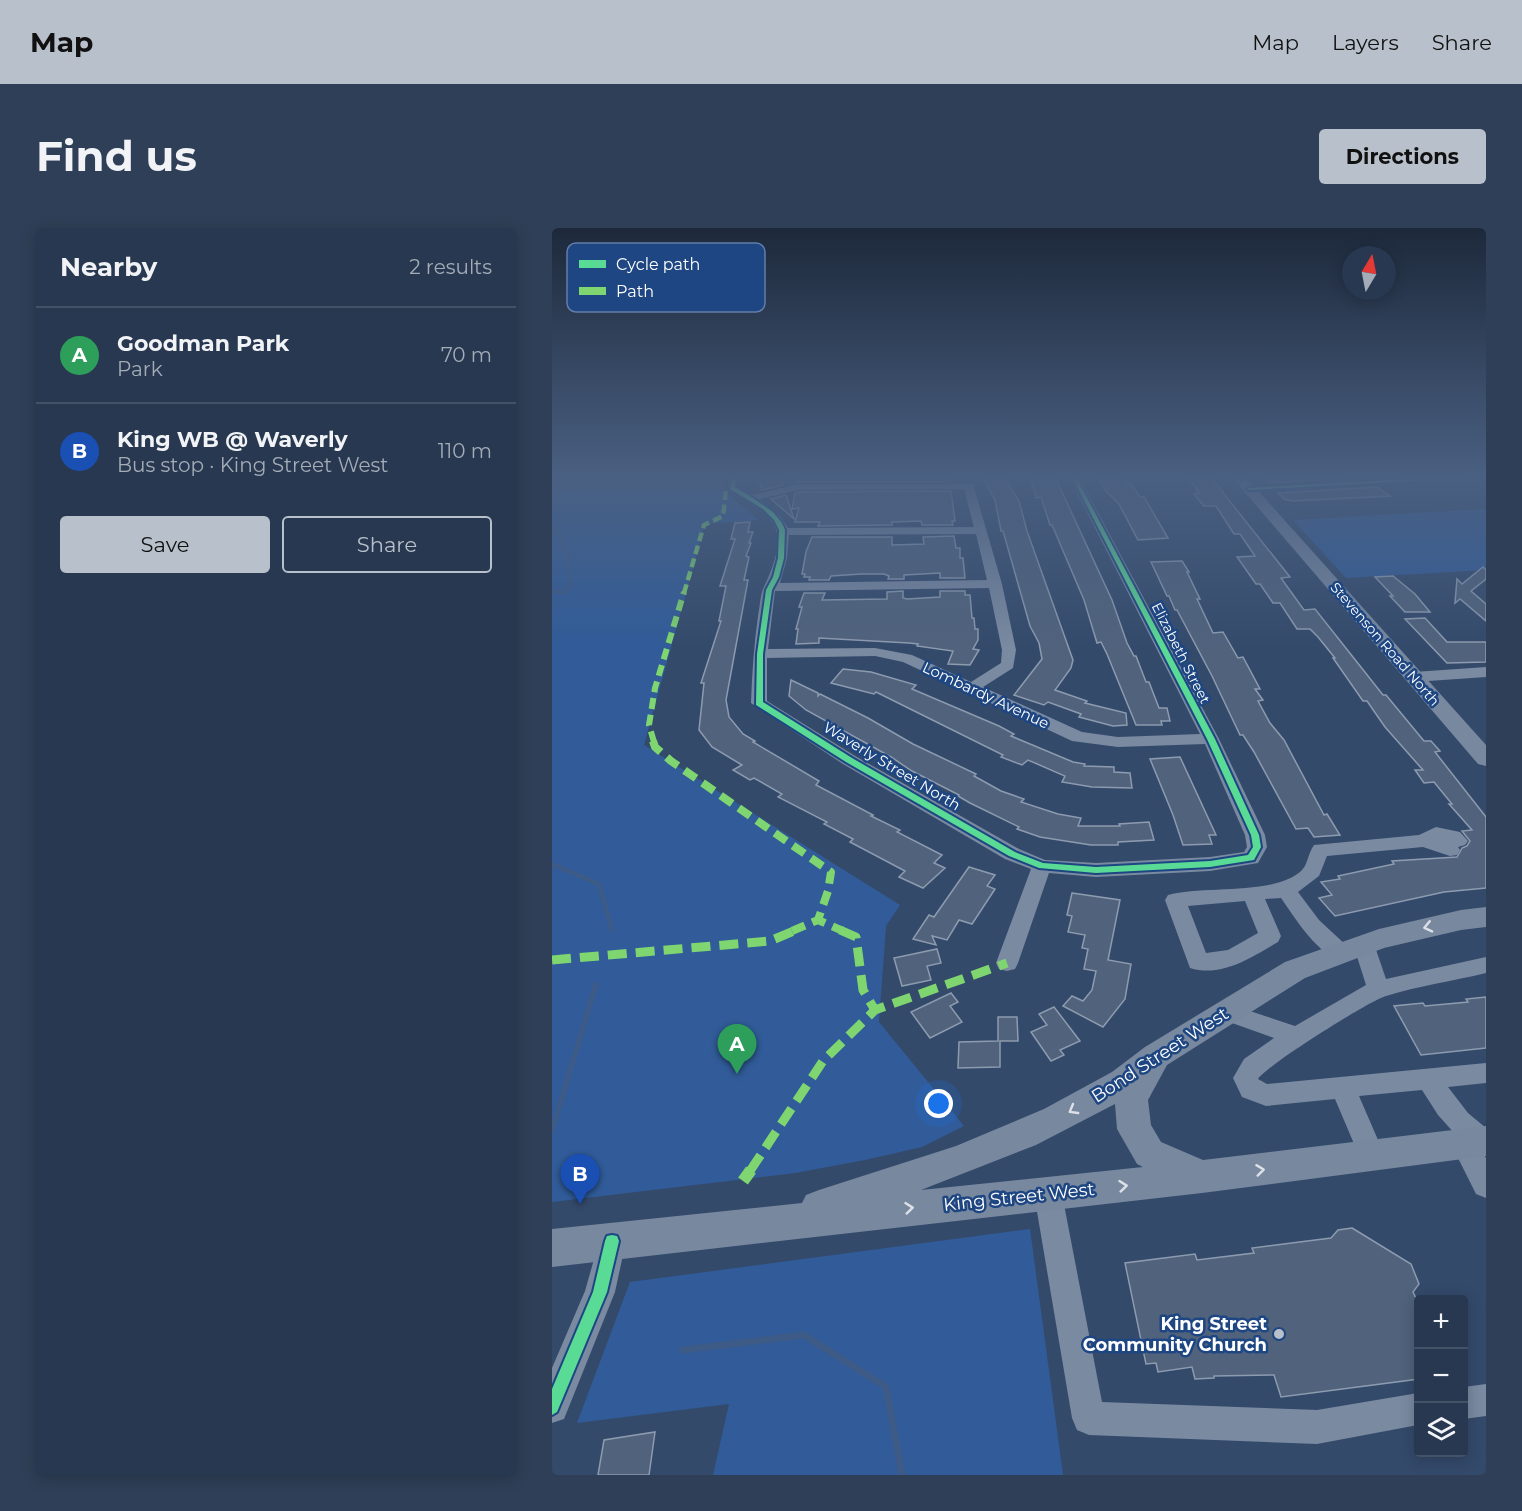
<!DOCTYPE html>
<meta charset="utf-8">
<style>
:root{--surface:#273850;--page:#2f3f57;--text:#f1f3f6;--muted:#a4acb7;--line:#435267;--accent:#b8c0cb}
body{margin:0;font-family:Montserrat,sans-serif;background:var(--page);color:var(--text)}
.controls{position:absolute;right:18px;bottom:18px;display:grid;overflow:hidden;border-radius:6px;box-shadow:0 3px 15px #0003}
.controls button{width:54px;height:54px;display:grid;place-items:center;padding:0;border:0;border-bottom:2px solid var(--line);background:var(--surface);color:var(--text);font:30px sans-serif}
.compass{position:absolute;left:790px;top:18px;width:54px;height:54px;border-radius:50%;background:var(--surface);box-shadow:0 3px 15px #0003;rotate:10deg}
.you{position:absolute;left:387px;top:876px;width:21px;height:21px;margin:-15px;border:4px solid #fff;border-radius:50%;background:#1a73e8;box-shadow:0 0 0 9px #1a73e833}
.badge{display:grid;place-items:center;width:39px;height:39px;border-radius:50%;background:var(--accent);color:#fff;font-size:20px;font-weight:700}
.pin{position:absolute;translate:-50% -50px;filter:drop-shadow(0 2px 3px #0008)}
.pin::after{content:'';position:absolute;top:32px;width:21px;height:18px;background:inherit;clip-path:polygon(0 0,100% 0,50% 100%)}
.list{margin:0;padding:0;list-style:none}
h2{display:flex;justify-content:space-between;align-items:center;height:78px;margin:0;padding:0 24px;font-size:26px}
h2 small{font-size:20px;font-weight:400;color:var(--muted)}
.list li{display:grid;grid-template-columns:39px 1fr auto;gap:18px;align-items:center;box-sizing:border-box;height:96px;padding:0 24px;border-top:2px solid var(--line)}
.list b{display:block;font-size:22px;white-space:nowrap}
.list p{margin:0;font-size:20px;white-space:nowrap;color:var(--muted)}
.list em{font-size:20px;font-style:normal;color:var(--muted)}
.actions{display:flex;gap:12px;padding:18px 24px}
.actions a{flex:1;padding:14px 0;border:2px solid var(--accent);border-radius:6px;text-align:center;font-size:21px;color:var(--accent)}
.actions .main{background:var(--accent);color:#111}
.icon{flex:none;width:33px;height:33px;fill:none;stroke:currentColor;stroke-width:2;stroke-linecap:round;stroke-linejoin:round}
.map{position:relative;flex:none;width:934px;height:1247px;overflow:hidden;border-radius:6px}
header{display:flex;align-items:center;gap:36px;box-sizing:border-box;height:84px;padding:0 30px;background:var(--accent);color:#111}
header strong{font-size:28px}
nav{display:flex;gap:33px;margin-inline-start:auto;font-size:21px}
.intro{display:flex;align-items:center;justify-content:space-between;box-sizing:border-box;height:144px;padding:0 36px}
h1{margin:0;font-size:42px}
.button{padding:15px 27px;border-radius:6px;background:var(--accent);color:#111;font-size:21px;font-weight:700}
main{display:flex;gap:36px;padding:0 36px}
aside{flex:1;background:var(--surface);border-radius:6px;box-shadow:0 3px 15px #0003}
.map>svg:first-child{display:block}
.green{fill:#315c99}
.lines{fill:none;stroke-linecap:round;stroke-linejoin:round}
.stream-far4{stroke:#3d5b86;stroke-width:3}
.stream-far3{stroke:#3d5b86;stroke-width:4}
.stream-far2{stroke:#3d5b86;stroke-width:4.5}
.stream-far1{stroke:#3d5b86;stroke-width:5}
.stream{stroke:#3d5b86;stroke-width:7}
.building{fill:#50627c;stroke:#8d9baf;stroke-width:1.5}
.minor{fill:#7a8aa1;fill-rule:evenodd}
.major{fill:#78889f;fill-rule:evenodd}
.quiet-far4{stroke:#7fd670;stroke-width:4.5;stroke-dasharray:9 4.5;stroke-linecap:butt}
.quiet-far3{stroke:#7fd670;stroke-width:6;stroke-dasharray:11 6;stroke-linecap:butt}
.quiet-far2{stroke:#7fd670;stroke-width:8;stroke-dasharray:14 8;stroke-linecap:butt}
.quiet-far1{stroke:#7fd670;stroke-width:9;stroke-dasharray:19 9;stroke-linecap:butt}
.quiet{stroke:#7fd670;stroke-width:12;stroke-dasharray:23 12;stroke-linecap:butt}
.cycleway-casing{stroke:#1d4682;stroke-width:4}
.cycleway{fill:#5adb95;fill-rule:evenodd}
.oneway{stroke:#dde1e7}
.poi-dot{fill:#b8c0cb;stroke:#1d4682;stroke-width:2}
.labels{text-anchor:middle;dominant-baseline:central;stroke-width:5;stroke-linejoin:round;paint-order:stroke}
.far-street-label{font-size:14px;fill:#fff;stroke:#1d4682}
.street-label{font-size:15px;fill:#fff;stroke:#1d4682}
.near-street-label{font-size:18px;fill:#fff;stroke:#1d4682}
.near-poi-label{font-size:18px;font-weight:bold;fill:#fff;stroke:#1d4682;text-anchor:end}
.key{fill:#1d4682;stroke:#617ea8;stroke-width:1.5}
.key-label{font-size:16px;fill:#fff}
</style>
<header>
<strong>Map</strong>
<nav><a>Map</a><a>Layers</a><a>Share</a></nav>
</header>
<div class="intro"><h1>Find us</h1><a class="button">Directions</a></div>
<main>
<aside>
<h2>Nearby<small>2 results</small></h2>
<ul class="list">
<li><span class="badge" style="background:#2e9e5b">A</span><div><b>Goodman Park</b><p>Park</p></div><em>70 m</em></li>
<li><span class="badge" style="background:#1a4fb4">B</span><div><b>King WB @ Waverly</b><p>Bus stop · King Street West</p></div><em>110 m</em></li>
</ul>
<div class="actions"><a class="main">Save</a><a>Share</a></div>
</aside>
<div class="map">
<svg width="934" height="1247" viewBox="0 0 934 1247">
<rect width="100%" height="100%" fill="#344a6b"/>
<g class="green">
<polygon points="0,247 170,247 172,262 206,292 153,296 92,517 348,677 334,698 327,794 412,898 370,919 313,932 243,945 0,974"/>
<polygon points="934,281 934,342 794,350 741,292"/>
<polygon points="478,1001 511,1247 161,1247 177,1176 25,1195 78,1054"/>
</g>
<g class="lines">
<g class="stream-far4">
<polyline points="0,269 23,256 30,247"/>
<polyline points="0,297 14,321 19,357 12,364 0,363"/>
</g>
<polyline class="stream-far3" points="7,364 12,364"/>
<polyline class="stream-far2" points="0,636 47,656 60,702"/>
<polyline class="stream-far1" points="0,903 44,756"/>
<polyline class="stream" points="131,1122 252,1107 334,1159 350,1247"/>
</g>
<g class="building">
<polygon points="212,247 227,247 231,257 210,262 207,251 214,251"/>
<polygon points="247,247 396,247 398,254 245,254"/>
<polygon points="429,247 452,249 467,273 475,303 521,432 519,440 503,462 535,473 533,475 574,485 575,497 561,498 527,489 529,486 496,474 492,477 462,467 490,431 487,415 478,398 451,303 449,303 443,272"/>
<polygon points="545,247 566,247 571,249 575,256 578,255 588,269 592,269 616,310 586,312 567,276 554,263"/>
<polygon points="635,247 657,247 738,349 729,350 752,382 763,381 831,467 834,467 872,513 879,513 888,523 883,524 934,589 934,660 892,664 783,688 767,670 780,667 769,654 788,651 786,648 842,636 840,633 905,629 910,620 915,618 918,613 910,603 920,602 897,576 900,576 882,554 872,555 863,542 871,542 833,499 815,473 811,473 781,430 783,430 766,409 758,401 745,401 728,375 721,375 708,356 704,356 685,329 703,328 688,306 682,306 664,278 652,278 642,266 647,265"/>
<polygon points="732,247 809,247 812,249 717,255 712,248"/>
<polygon points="504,251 560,372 575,415 582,428 584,428 594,454 597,454 607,480 615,480 618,493 609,493 610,497 584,497 555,426 549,414 545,415 532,372 500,297 498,297 489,269 484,270 479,252"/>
<polygon points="825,259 838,268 740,273 732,271 726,265"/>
<polygon points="399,263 403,293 400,293 401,297 370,297 369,293 340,294 340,297 266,298 268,294 243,294 247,280 240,281 243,265 247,264"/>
<polygon points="234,267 242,291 219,271"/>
<polygon points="198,294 196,304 201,304 197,315 199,315 194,328 197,329 192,352 196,352 174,472 177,489 191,506 203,513 201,514 267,553 264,557 321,587 319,588 348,602 345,604 390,627 382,635 393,640 371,660 347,649 353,643 298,614 301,611 272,596 275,594 226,569 230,566 202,550 198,552 181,542 190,537 160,519 147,502 152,455 149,455 169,393 167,393 174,358 168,358 183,311 179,311 183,295"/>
<polygon points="402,308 404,320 408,320 408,330 411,330 413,350 388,350 388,345 352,347 352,351 336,351 337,348 332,346 309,346 279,348 277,352 257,352 258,349 252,349 253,346 250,346 254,324 260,309 340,309 340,317 372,316 371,309"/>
<polygon points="630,333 637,344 635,344 648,371 645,371 661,405 671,404 686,430 691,429 708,461 703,461 711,472 706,473 718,495 732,512 772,587 775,586 788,607 762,609 756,600 744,601 702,524 691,507 688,507 660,448 625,382 623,382 617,368 615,368 599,334"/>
<polygon points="931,339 934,342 934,351 919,363 934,376 934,393 908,371 903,375 905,351 910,356"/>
<polygon points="841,348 863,366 878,384 853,384 838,368 841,368 823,349"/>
<polygon points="351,363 351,370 355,371 388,369 388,363 413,363 413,367 418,367 420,390 422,390 423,401 426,401 426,412 421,421 427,422 418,437 396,436 401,423 365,418 366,416 357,415 267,410 267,415 244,416 246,401 244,401 250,379 247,379 252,365 273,365 270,372 335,371 335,364"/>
<polygon points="873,390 895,414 934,414 934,434 895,435 853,391"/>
<polygon points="291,441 319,444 364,457 360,461 447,498 462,506 459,508 521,534 533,536 532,538 562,539 562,544 578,545 580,560 540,559 510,554 513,548 476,532 470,537 449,529 451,527 324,464 322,466 279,455"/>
<polygon points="239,452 266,465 266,468 268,466 316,490 361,516 424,546 422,548 449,563 472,571 469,574 506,586 529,590 526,598 568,598 567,596 597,594 602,612 566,614 566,617 539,617 488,609 465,601 467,599 418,575 406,568 407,567 360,543 339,529 254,482 237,468"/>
<polygon points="628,529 664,607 657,607 660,616 631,617 621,587 598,531"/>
<polygon points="417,639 443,647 435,658 443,661 420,696 407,692 395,712 380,708 384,717 361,711 377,687 382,689"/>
<polygon points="520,665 568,672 556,732 579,736 573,771 551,799 511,778 520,768 531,773 540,762 544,743 532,741 536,721 530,720 533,707 516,704 520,688 515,687"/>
<polygon points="385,721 389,735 375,738 379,752 350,758 342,730"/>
<polygon points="399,765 406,774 398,778 410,794 378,810 359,784"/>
<polygon points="934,769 934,820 869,827 842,778 871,775 873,778 916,774 914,771"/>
<polygon points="502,779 528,813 508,822 512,827 499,833 479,804 495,797 487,786"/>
<polygon points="446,789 465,789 466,813 448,813 448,839 406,840 407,814 446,813"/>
<polygon points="800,1000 859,1036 867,1056 861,1064 867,1076 867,1151 729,1169 722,1147 662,1148 662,1150 643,1151 640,1139 606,1144 604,1135 594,1136 573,1035 643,1026 645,1032 702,1025 700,1020 779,1010 786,1002"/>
<polygon points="103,1204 97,1247 46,1247 52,1212"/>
</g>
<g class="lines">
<g class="minor">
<path d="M177,247h10l-1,12 14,8 47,-11h174l29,100 14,66 -3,18 -30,19 99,45 36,5 82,-3 -132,-259h10l141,264 46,96 2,12 -9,16 -48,8 -114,6 -47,-4 -31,90 -3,6 -8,2 -8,-2 -3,-6 35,-94 -26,-10 -162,-95 -92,-61c1,-30 3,-58 7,-87 2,-9 2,-20 5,-27 8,-17 20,-44 12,-62 -7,-17 -32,-29 -47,-37zM412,261l10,38 -186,1 -8,-12 -21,-17 40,-9zM424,306l11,46 -207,3 7,-25 2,-23zM437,360l13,62 -1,13 -30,19 -59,-27 -37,-7 -107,1 7,-58zM323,428l28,6 169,79 46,6 87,-3 40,91 2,12 -3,5 -34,5 -114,6 -51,-3 -26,-11 -164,-93 -88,-55v-43z"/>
<polygon points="896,247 934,247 934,251 697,264 692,261 697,258"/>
<polygon points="934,439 934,449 862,454 854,449 862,444"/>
<path d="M884,599l24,5 8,9 -3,4 -7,2 2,3 -3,5 -7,1 -27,-9 -96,9 -8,20 -21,16 21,28 29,27 3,6 -3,6c-24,7 -55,-44 -67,-61l-16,1 16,37 -3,6c-26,15 -56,36 -88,26l-25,-68 3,-5c36,-10 108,1 134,-25 6,-6 6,-17 12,-25l105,-10zM693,673l13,32 -30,17 -22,3 -18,-47z"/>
<path d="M812,708l8,2 14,41 100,-22v16c-33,8 -68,13 -100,23 -17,5 -119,69 -128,83l9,5 219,-21v20l-38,4 20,26 18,15v25h-3l3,5v40l-10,-4 -25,-50 5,-9 -18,-20 -16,-25 -63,6 26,60 -4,9 -9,3 -9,-3 -28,-66 -69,7 -24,-9 -9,-19 11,-19 30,-21 -56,-20 -4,-6 4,-6 8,-3 69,23 71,-41 -13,-41 3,-6z"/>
<polygon points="496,953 506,957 510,966 550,1174 765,1182 866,1165 866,1197 765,1216 537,1207 525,1202 520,1190 482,966 486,957"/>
<polygon points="60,999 70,1003 74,1013 63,1064 12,1191 0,1195 0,1140 33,1063 50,1003"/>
<polygon points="934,1156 934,1188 912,1191 912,1159"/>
</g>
<g class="major">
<polygon points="678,247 692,247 934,517 934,538 926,536"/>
<path d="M934,679v20l-25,3 -77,18 -79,30 -138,87 -19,35 3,25 10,17 42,18 283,-34v30l-284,37 -650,74v-38l250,-26 4,-8 13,-5 137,-44 88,-37 68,-37 33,-25 140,-85 94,-33 82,-19zM563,876l2,25 20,35 6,3 -222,23 115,-45z"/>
</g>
<polyline class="quiet-far4" points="132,365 152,297 171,288 174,262 180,260"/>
<polyline class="quiet-far3" points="102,514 97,497 103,460 132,364"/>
<g class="quiet-far2">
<polyline points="101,513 103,519 119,533 279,644 276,663 266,692"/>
<polyline points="240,703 266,692 291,703"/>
</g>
<g class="quiet-far1">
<polyline points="288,702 304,709 311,762 323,782"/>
<polyline points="0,732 218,713 244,702"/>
<polyline points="198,943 271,833 323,782 455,735"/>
</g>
<polyline class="quiet" points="191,953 199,942"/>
<defs>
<g id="cycleway">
<polygon points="180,247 184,247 183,259 201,270 221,284 230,295 233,302 232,330 227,349 220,362 211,426 211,474 300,530 463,624 491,635 544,639 658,633 696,627 701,619 699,607 655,511 519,247 523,247 663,511 707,607 709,619 702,632 658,639 544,645 487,640 457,628 294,534 204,477 205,426 214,362 221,349 226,330 227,302 222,292 211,281 178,261"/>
<polygon points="934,247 934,249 697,262 695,261 697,260"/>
<polygon points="60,1007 65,1008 67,1013 55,1064 5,1184 0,1187 0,1161 41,1064 53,1013 55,1008"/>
</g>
</defs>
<use href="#cycleway" class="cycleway-casing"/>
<use href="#cycleway" class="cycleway"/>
</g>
<defs><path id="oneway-chevron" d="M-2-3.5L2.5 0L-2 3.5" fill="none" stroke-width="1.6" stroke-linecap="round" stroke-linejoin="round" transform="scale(1.5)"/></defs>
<g class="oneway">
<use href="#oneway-chevron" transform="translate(876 699) rotate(167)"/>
<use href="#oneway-chevron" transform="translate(521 882) rotate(150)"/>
<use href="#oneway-chevron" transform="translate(708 942) rotate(-7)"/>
<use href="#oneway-chevron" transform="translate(571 958) rotate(-6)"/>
<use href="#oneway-chevron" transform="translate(357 980) rotate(-6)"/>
</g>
<linearGradient id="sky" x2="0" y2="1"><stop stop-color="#1d293b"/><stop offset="0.59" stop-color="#4a6082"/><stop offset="1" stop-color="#4a6082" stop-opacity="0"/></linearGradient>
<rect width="934" height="421" fill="url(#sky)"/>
<circle class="poi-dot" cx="727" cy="1106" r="6"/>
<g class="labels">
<g class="far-street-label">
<text transform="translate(833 416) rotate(49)">Stevenson Road North</text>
<text transform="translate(629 425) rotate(63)">Elizabeth Street</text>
</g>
<g class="street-label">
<text transform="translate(434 467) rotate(25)">Lombardy Avenue</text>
<text transform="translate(340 538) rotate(31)">Waverly Street North</text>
</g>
<g class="near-street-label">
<text transform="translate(608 827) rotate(-33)">Bond Street West</text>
<text transform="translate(467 969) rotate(-6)">King Street West</text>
</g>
<g class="near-poi-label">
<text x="715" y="1096">King Street<tspan x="715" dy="21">Community Church</tspan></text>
</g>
</g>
<rect x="15" y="15" width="198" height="69" rx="9" class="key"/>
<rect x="27" y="32" width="27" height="8" fill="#5adb95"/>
<rect x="27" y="59" width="27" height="8" fill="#7fd670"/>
<g class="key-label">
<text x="64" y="42">Cycle path</text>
<text x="64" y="69">Path</text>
</g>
</svg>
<div class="controls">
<button>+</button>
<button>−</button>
<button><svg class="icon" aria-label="layers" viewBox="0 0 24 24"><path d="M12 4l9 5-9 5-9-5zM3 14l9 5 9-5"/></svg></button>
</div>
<svg class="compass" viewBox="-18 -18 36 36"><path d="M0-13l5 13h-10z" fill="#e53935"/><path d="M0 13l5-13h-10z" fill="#a4acb7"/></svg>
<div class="you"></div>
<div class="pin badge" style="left:185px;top:846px;background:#2e9e5b">A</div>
<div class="pin badge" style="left:28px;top:976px;background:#1a4fb4">B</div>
</div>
</main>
